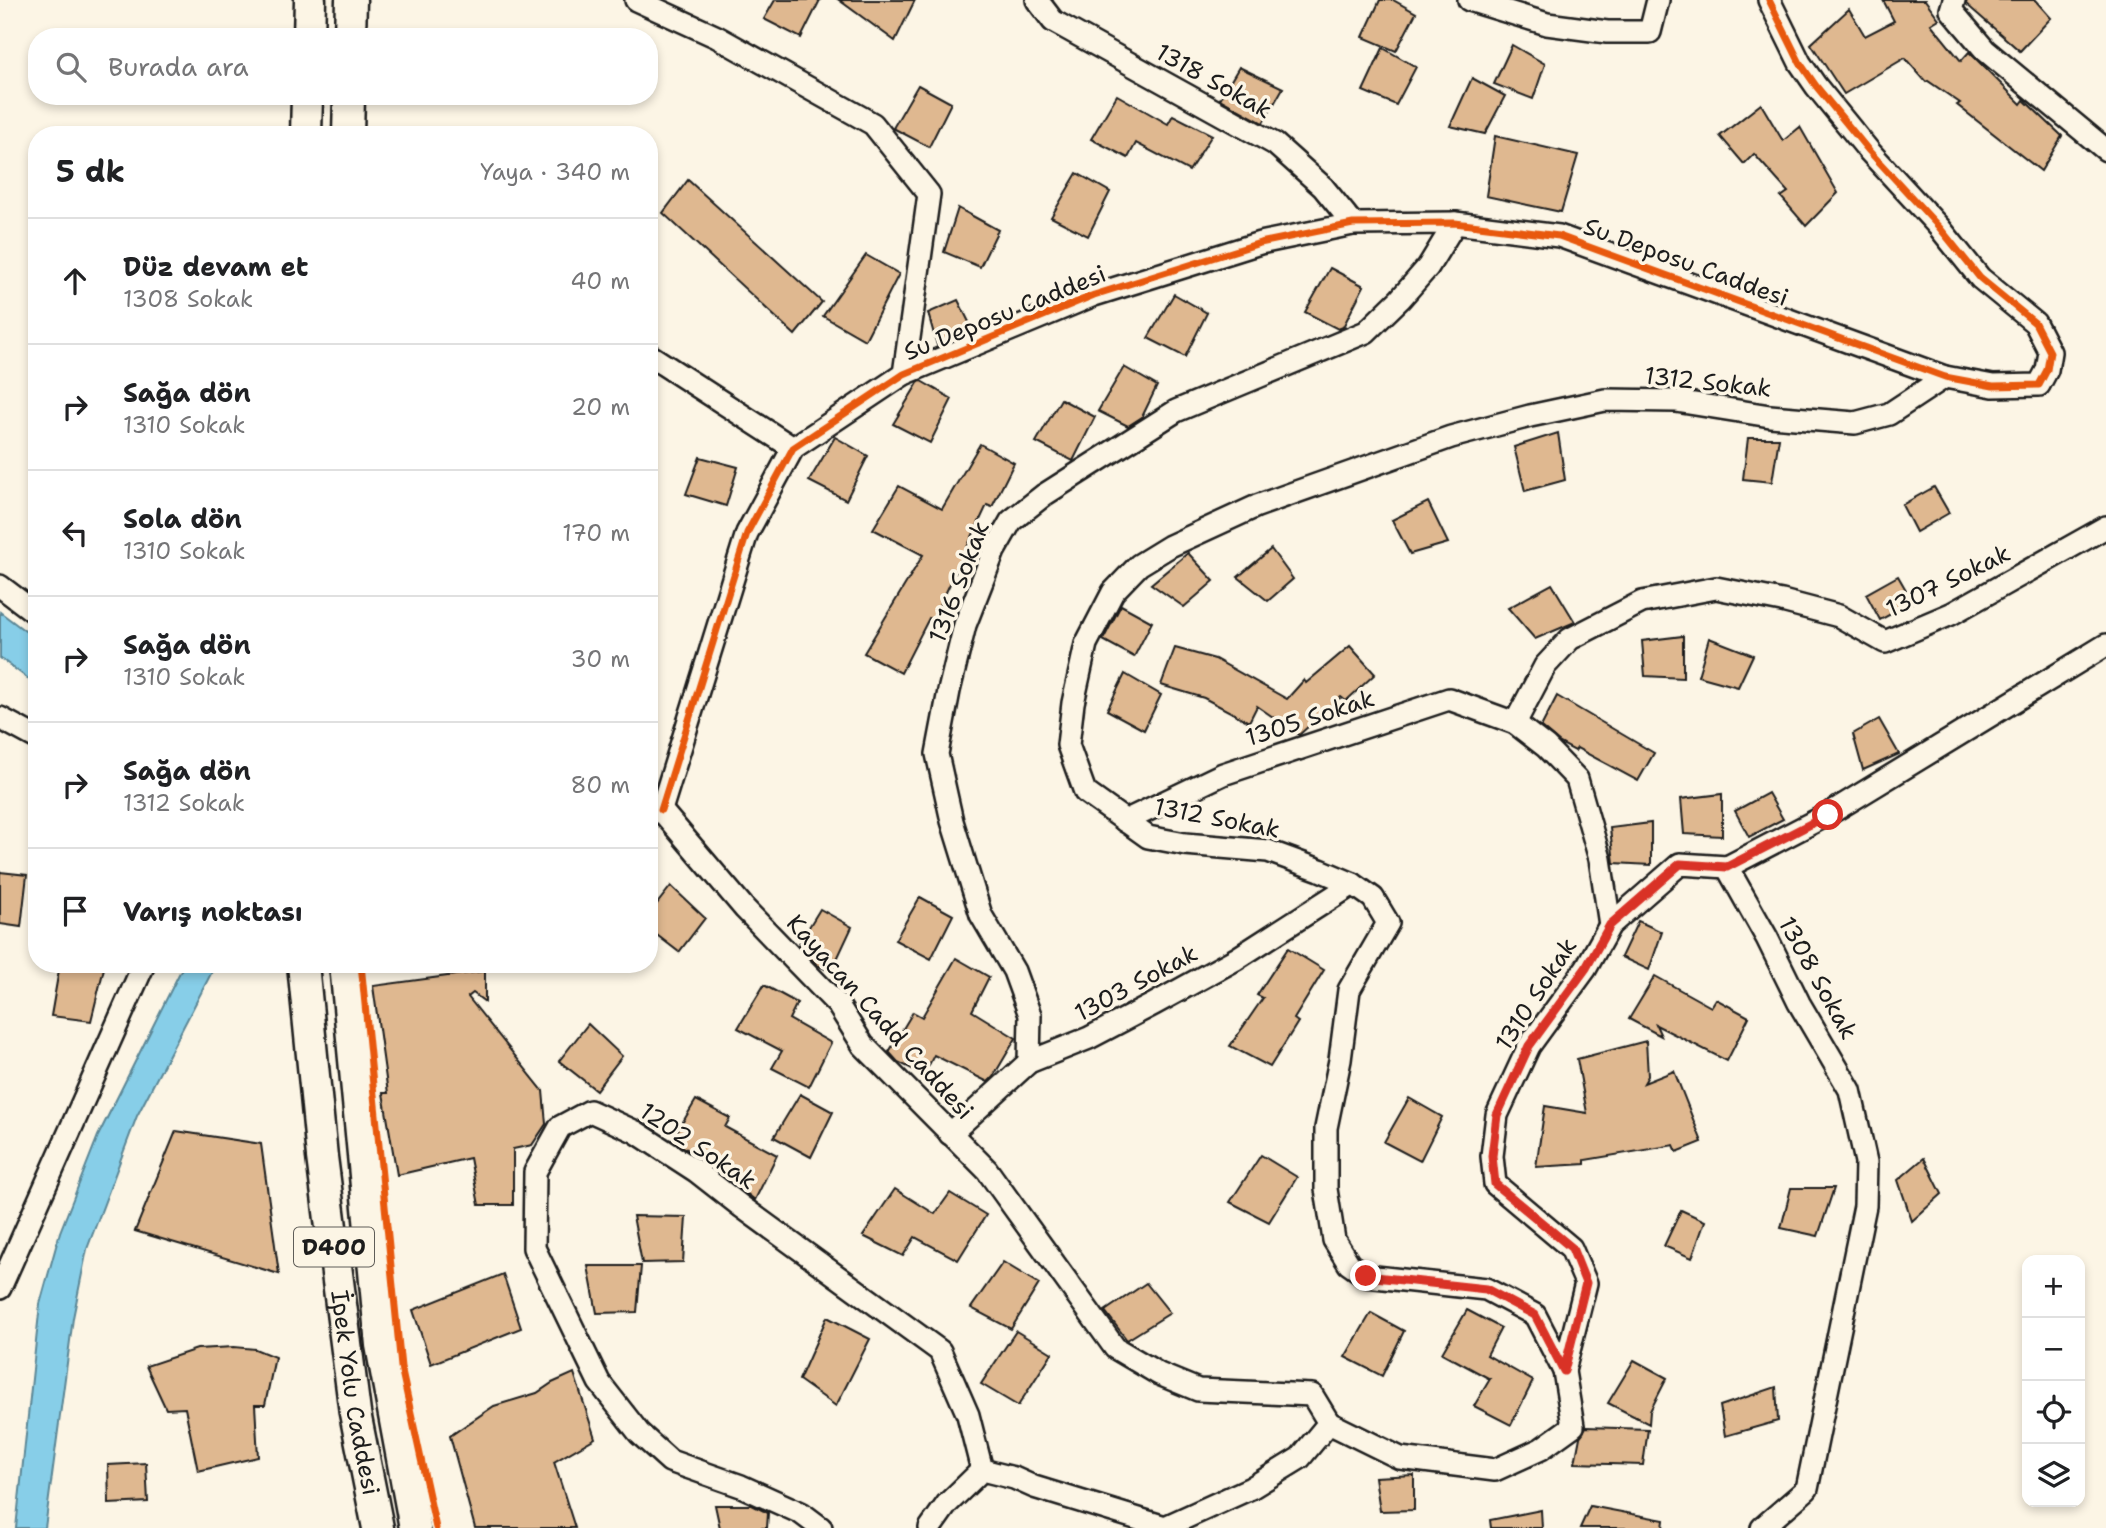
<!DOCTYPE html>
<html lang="tr">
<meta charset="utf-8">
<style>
:root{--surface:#fff;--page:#f2f2f2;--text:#202124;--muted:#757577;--line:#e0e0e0}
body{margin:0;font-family:"Shantell Sans",sans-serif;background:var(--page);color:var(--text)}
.controls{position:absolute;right:21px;bottom:21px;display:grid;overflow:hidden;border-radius:14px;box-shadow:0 4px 10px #0003}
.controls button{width:63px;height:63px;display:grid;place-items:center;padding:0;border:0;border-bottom:2px solid var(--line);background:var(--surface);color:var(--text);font:35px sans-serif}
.stop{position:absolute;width:21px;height:21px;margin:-16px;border:5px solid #d93025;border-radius:50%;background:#fff}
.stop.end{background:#d93025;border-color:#fff;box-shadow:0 2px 7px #0008}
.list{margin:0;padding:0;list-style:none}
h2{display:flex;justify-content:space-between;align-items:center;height:91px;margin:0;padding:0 28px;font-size:30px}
h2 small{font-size:23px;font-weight:400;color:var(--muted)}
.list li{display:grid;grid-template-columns:46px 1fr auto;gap:21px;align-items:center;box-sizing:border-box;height:126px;padding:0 28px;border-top:2px solid var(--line)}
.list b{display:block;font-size:26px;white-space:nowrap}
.list p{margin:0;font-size:23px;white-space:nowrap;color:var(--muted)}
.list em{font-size:23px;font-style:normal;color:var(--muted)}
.icon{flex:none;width:38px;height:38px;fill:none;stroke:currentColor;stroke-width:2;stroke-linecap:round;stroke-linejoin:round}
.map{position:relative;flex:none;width:2106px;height:1528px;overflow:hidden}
.search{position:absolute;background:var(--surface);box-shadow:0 4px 10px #0003;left:28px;top:28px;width:630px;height:77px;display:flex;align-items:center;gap:18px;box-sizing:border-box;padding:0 24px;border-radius:28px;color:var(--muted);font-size:26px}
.panel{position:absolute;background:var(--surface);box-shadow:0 4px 10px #0003;left:28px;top:126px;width:630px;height:847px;border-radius:28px}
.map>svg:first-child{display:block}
.water{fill:#87cee8;stroke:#5c8796;stroke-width:2}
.building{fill:#dfb890;stroke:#1c1c1c;stroke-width:2}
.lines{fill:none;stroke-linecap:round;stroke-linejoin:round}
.minor-casing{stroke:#1c1c1c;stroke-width:26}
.highway-casing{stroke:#1c1c1c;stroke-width:35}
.minor{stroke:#fcf5e5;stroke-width:21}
.highway{stroke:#fcf5e5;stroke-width:30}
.cycleway-casing{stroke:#fcf5e5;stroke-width:11}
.cycleway{stroke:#e8590c;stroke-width:7}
.route{stroke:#d93025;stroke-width:9}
.labels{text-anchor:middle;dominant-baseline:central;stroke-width:7;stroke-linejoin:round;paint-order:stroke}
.shield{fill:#fcf5e5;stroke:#5f5d58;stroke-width:2}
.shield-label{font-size:23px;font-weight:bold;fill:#1c1c1c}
.street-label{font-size:24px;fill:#1c1c1c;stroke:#fcf5e5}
</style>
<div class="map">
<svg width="2106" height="1528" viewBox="0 0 2106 1528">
<rect width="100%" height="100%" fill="#fcf5e5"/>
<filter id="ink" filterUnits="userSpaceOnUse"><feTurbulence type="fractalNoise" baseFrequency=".0143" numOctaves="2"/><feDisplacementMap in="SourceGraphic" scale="14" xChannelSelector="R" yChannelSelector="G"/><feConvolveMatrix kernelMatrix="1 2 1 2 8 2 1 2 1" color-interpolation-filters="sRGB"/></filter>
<g filter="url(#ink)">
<g class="water">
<polygon points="0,612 37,640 37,685 0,658"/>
<polygon points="184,964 216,964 137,1116 87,1249 73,1318 45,1528 16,1528 40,1304 60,1232 98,1136"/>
</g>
<g class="building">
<polygon points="775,0 820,0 801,38 764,19"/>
<polygon points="839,0 915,0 895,41"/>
<polygon points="1380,0 1393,0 1416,13 1396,51 1363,37"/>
<polygon points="1883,0 1925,0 1939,19 1931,24 1961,61 1969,52 2021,104 2024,100 2062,136 2041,171 1957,105 1960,103 1928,81 1926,82 1905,58 1844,94 1811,44 1849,9 1865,36 1894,21"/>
<polygon points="1967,0 2035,0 2051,18 2020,51 1966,4"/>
<polygon points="1512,45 1545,64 1533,99 1494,84"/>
<polygon points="1383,48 1416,67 1396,105 1363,91"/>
<polygon points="1239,67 1283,88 1263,123 1220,99"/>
<polygon points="1472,78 1505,96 1485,134 1450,126"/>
<polygon points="918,85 951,103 929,147 893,128"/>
<polygon points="1117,95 1168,124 1173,115 1212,135 1189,171 1136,143 1128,158 1091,139"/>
<polygon points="1761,104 1783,141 1800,127 1838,193 1806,226 1781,197 1788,192 1754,154 1744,164 1720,136"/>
<polygon points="1495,136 1578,155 1561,212 1486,196"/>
<polygon points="1077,173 1110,192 1088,236 1051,217"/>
<polygon points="688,180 822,302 795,335 663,213"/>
<polygon points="958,208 998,230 980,267 944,252"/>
<polygon points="866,255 899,274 865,340 823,316"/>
<polygon points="1330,268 1364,286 1343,327 1338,329 1305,312"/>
<polygon points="1174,294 1207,313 1185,357 1148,338"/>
<polygon points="958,300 973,330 937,345 928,313"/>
<polygon points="1124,367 1157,386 1142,417 1128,426 1098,411"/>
<polygon points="921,381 952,399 930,443 893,424 918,383"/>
<polygon points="1061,399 1095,417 1073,461 1036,442"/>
<polygon points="1558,433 1565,480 1525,491 1514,447"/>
<polygon points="835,437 868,456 846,500 809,481"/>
<polygon points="1748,438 1779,438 1772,482 1743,479"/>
<polygon points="980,444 1014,463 992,507 987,505 933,620 929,618 901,673 864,653 923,555 873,529 899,486 942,509"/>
<polygon points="700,457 738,467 726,506 686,494"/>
<polygon points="1934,487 1949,513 1916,532 1902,505"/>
<polygon points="1428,502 1448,543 1410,554 1392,520"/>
<polygon points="1271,549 1293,579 1268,601 1238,577"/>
<polygon points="1188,553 1214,581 1184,607 1151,584"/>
<polygon points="1898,576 1913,602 1880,620 1866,594"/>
<polygon points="1552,584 1575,622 1535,639 1508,608"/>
<polygon points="1121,605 1152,622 1134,657 1103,640"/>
<polygon points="1683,636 1683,678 1645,676 1642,641"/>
<polygon points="1709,638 1753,655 1738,687 1698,676"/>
<polygon points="1350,646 1375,674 1346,701 1341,697 1299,735 1257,706 1249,722 1204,698 1161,685 1175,648 1215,659 1287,699 1304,680 1306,683"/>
<polygon points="1125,674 1161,695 1144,730 1107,710"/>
<polygon points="1557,696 1654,753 1638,781 1577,748 1575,751 1560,743 1541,727"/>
<polygon points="1879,719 1899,754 1863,770 1853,734"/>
<polygon points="1768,793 1783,819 1749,837 1735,811"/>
<polygon points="1722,794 1722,836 1684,834 1681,799"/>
<polygon points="1651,823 1651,865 1614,863 1610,828"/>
<polygon points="0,872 27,875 21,927 0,924"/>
<polygon points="671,886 705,918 679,952 649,929 649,914"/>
<polygon points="920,897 953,915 931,959 895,940"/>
<polygon points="820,909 852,927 831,972 817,965 798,945"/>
<polygon points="1638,921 1662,932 1649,970 1621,957"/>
<polygon points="1288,948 1324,970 1294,1019 1298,1022 1270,1067 1230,1046 1263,998 1257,995"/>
<polygon points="956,958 989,977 972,1011 1016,1038 993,1077 988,1082 934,1055 924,1075 898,1062 889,1052 913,1012 922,1017"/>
<polygon points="60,964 105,964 91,1021 51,1016"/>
<polygon points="485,971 485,1002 473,993 468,997 543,1091 546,1124 532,1145 513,1149 513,1205 479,1205 470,1158 397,1175 383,1093 388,1093 373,986"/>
<polygon points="1655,976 1711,1007 1716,999 1749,1017 1727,1061 1656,1025 1661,1036 1629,1019"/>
<polygon points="764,985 797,1003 789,1019 831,1043 809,1087 772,1068 782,1051 738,1028"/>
<polygon points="588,1024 622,1056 596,1090 559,1061"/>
<polygon points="1646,1041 1648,1076 1644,1083 1674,1071 1702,1142 1677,1152 1674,1145 1585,1160 1585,1164 1536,1167 1545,1106 1587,1113 1577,1059"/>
<polygon points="800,1094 833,1112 811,1157 774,1137"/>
<polygon points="1409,1098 1442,1117 1420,1161 1384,1142"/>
<polygon points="696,1100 730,1118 725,1127 777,1155 755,1200 722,1174 723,1171 672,1140"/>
<polygon points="176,1131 261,1144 279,1274 135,1231"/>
<polygon points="1261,1155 1297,1177 1269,1222 1230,1202"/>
<polygon points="1924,1158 1942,1194 1912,1221 1898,1180"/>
<polygon points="1791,1188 1834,1188 1818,1236 1781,1228"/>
<polygon points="895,1189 935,1214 950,1193 986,1215 958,1260 915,1237 903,1256 863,1236"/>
<polygon points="1681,1210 1705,1221 1692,1258 1664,1246"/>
<polygon points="633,1216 686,1217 683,1262 642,1263"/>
<polygon points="1003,1262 1039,1284 1011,1329 971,1308"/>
<polygon points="588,1266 641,1266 637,1312 597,1313"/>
<polygon points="503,1274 521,1328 431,1364 413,1310"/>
<polygon points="1146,1283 1170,1313 1127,1340 1105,1311"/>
<polygon points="1467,1310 1501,1328 1487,1355 1533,1381 1511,1425 1474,1406 1490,1379 1442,1353"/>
<polygon points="1371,1313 1404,1331 1382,1376 1345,1357"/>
<polygon points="827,1317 870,1339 836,1406 799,1380"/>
<polygon points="1016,1331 1052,1353 1018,1406 981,1384"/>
<polygon points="234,1347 255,1349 275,1357 265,1405 255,1405 258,1457 198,1471 185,1408 166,1409 146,1366 197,1349"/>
<polygon points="1634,1360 1667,1378 1650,1411 1649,1424 1608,1403"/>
<polygon points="574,1373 595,1438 554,1462 575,1528 475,1528 450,1436 494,1406 537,1393 552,1383"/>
<polygon points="1776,1387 1778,1421 1725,1436 1720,1406"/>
<polygon points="1586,1427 1648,1429 1643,1465 1575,1463 1580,1437"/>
<polygon points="146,1463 148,1502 109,1504 108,1465"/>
<polygon points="1414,1475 1414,1510 1380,1511 1375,1477"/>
<polygon points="715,1505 752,1505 768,1513 767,1528 720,1528"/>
<polygon points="1590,1506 1664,1520 1663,1528 1580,1528"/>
<polygon points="1541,1510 1542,1528 1491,1528 1490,1520"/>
</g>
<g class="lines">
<defs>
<g id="minor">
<polyline points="636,0 717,37 873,124 929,194 904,374"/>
<polyline points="1037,0 1053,21 1275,144 1323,187 1353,224"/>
<polyline points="1469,0 1547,24 1607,32 1650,32 1658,0"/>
<polyline points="1954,0 1951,10 1985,50 2106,150"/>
<polyline points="649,355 793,448"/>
<polyline points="0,586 37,614"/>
<polyline points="0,718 37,738"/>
<polyline points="1515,723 1545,666 1570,639 1642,602 1716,588 1782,601 1839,616 1885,642 1951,614 2106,527"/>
<polyline points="661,810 747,533 793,448 904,374 1094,295 1260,243 1353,224 1455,223 1559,236 1945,377 1993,386 2039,385 2047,370 2050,352 2035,323 1980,278 1939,227 1869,151 1816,86 1800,63 1769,0"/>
<polyline points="649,814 661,810 745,909 838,1005 863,1045 987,1170 1115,1348 1159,1374 1198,1390 1312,1395 1329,1423 1300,1458 1251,1488 1165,1527 1034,1487 1014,1478 982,1470 947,1504 930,1528"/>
<polyline points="1125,821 1223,774 1449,699 1515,723 1546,747 1577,779 1600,859 1610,925"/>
<polyline points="1727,867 1767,938 1799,1003 1850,1090 1866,1162 1865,1206 1807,1489 1762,1528"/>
<polyline points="1727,867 1827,815 2106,645"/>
<polyline points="1029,1062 1030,1015 1014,971 981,915 952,821 937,754 949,691 965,625 994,551 1011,521 1044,495 1176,411 1366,332 1400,299 1428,267 1455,223"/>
<polyline points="950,1134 1029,1062 1089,1038 1154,1004 1236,959 1353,884"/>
<polyline points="0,1288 144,964"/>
<polyline points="1564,1371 1535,1315 1486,1289 1366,1276 1349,1264 1334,1240 1326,1189 1326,1128 1340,1060 1349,990 1388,923 1373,898 1353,884 1320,870 1268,851 1185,844 1148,837 1085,792 1068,745 1073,703 1086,644 1113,592 1139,565 1170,546 1257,506 1451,437 1530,416 1605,400 1676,401 1770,416 1855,423 1889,414 1945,377"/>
<polyline points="1329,1423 1400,1458 1495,1470 1541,1449 1573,1426 1564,1371 1586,1283 1571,1248 1495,1184 1492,1156 1497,1115 1529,1046 1586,968 1610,925 1680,864 1727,867"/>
<polyline points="821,1528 801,1513 741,1486 670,1461 639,1433 599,1382 534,1248 535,1172 560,1127 590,1111 636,1132 696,1171 742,1207 940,1351 968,1415 982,1470"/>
</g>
<g id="highway">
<polyline points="309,37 310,0"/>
<polyline points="350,37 351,0"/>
<polyline points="306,135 307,96"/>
<polyline points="348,135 349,96"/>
<path id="s1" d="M303,964l19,193 33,256 23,115"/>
<polyline points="345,964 381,1345 415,1528"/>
</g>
</defs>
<use href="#minor" class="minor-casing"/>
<use href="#highway" class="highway-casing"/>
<use href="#minor" class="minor"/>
<use href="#highway" class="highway"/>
<defs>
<g id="cycleway">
<polyline points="661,810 747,533 793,448 904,374 1094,295 1260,243 1353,224 1455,223 1559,236 1945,377 1993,386 2039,385 2047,370 2050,352 2035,323 1980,278 1939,227 1869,151 1816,86 1800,63 1769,0"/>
<polyline points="361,964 401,1367 436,1528"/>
</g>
</defs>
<use href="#cycleway" class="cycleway-casing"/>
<use href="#cycleway" class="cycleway"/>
</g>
</g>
<g class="lines" filter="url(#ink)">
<polyline class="route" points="1366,1276 1486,1289 1535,1315 1564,1371 1586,1283 1572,1248 1495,1184 1492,1156 1497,1115 1529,1046 1586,968 1610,925 1680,864 1727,867 1828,815"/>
</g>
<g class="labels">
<rect class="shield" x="294" y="1227.5" width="80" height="39" rx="5"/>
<g class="shield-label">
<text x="334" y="1247">D400</text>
</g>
<g class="street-label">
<text transform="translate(1214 81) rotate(29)">1318 Sokak</text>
<text transform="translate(1686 262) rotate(20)">Su Deposu Caddesi</text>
<text transform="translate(1005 313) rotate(-22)">Su Deposu Caddesi</text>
<text transform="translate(1708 382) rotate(6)">1312 Sokak</text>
<text transform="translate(1948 581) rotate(-26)">1307 Sokak</text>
<text transform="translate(959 582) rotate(-69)">1316 Sokak</text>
<text transform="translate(1310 718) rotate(-18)">1305 Sokak</text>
<text transform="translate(1217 818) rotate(11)">1312 Sokak</text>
<text transform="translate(1818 978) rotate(61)">1308 Sokak</text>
<text transform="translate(1136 983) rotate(-28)">1303 Sokak</text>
<text transform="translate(1536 994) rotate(-57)">1310 Sokak</text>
<text transform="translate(880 1017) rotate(48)">Kayacan Cadd Caddesi</text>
<text transform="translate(698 1146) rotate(34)">1202 Sokak</text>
<text stroke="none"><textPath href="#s1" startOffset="432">İpek Yolu Caddesi</textPath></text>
</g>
</g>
</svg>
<div class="controls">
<button>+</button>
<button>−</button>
<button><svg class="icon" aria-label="locate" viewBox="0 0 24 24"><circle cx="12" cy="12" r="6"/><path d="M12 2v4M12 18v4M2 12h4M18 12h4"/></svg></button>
<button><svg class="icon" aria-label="layers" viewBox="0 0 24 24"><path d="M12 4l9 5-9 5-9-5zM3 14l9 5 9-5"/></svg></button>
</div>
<div class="stop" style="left:1828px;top:815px"></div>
<div class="stop end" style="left:1366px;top:1276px"></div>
<div class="search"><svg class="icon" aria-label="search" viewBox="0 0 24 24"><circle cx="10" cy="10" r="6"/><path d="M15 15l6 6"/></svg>Burada ara</div>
<section class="panel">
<h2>5 dk<small>Yaya · 340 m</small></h2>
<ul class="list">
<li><svg class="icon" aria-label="ahead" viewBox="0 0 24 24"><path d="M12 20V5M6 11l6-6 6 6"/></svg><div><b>Düz devam et</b><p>1308 Sokak</p></div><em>40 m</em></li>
<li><svg class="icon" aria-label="right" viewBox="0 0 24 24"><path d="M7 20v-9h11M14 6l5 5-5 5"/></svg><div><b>Sağa dön</b><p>1310 Sokak</p></div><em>20 m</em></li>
<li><svg class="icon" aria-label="left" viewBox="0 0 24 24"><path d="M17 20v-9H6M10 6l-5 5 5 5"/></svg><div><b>Sola dön</b><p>1310 Sokak</p></div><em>170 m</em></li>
<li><svg class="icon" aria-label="right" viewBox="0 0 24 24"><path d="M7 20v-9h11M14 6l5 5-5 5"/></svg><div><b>Sağa dön</b><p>1310 Sokak</p></div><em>30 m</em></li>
<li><svg class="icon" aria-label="right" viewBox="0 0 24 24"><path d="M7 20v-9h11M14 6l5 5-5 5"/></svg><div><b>Sağa dön</b><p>1312 Sokak</p></div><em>80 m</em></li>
<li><svg class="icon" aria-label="arrive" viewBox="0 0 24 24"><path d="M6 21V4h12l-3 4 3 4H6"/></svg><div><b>Varış noktası</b></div></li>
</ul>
</section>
</div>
